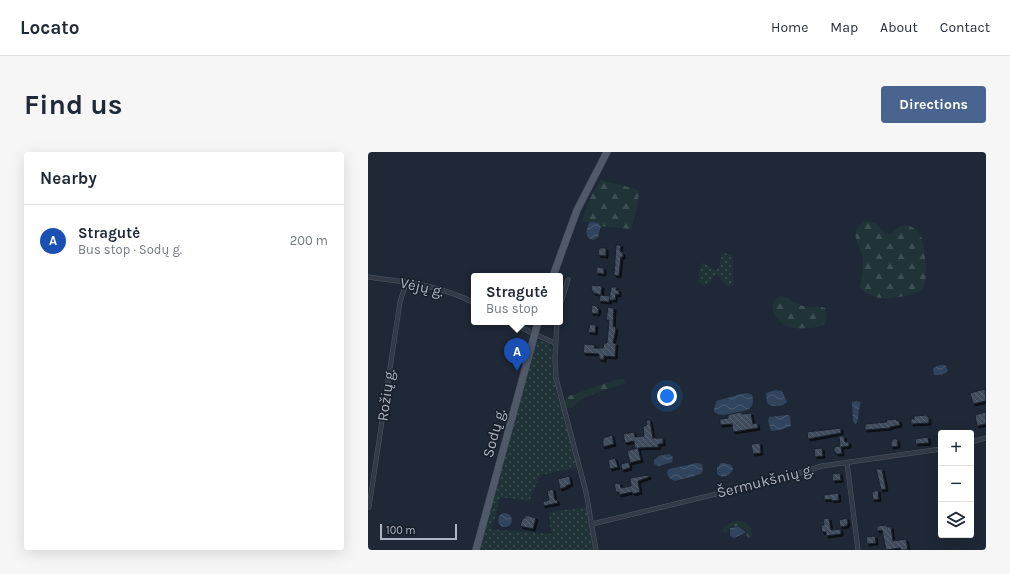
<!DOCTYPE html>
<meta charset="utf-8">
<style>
:root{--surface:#fff;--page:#f6f6f7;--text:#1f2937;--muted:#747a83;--line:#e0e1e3;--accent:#48648f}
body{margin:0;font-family:Karla,sans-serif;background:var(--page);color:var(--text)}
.controls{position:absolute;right:12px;bottom:12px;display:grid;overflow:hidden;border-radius:4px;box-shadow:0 4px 16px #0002}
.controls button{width:36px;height:36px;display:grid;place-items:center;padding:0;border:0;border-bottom:1px solid var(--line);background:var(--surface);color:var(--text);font:20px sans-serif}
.scale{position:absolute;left:12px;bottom:10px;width:77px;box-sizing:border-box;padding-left:4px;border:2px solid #acb5c4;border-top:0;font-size:11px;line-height:14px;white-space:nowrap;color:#acb5c4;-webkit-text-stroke:3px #181f2b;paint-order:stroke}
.you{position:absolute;left:299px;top:244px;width:14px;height:14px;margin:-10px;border:3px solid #fff;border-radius:50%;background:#1a73e8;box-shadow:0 0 0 6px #1a73e833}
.badge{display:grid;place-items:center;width:26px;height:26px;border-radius:50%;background:var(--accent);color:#fff;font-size:13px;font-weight:700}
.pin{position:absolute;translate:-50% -33px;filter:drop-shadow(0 1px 2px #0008)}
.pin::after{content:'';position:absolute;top:21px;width:14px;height:12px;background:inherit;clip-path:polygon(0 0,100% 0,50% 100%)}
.popup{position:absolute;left:103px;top:121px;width:92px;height:52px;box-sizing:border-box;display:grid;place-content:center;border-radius:4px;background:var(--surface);filter:drop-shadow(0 1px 3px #0005);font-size:13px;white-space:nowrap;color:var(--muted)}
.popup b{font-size:15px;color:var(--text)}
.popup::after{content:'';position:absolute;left:50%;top:100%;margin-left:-8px;border:8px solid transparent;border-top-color:var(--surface)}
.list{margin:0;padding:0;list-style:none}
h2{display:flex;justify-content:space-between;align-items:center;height:52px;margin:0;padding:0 16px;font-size:17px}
h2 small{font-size:13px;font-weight:400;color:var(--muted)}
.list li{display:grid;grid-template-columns:26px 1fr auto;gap:12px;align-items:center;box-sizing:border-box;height:72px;padding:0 16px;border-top:1px solid var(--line)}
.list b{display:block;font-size:15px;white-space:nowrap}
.list p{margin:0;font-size:13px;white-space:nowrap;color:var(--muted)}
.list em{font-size:13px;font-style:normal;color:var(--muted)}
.icon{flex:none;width:22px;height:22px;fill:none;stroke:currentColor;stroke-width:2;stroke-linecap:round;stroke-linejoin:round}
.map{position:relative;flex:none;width:618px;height:398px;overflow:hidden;border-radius:4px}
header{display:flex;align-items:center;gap:24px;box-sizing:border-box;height:56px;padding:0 20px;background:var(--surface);border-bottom:1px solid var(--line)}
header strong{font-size:19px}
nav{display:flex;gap:22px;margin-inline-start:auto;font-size:14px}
.intro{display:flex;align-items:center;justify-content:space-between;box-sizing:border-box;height:96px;padding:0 24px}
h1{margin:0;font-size:28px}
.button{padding:10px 18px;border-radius:4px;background:var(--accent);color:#fff;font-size:14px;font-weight:700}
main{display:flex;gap:24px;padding:0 24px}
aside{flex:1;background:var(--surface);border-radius:4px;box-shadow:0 4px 16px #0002}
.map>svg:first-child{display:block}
.grass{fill:url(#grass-dots)}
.forest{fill:url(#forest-firs)}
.water{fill:url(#water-waves)}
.building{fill:url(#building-back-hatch);stroke:#1a212d;filter:url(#shadow)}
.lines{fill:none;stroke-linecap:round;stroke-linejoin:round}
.minor-casing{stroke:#4f5865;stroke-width:5}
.primary-casing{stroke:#3b4350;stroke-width:8}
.minor{stroke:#323a47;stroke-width:4}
.primary{stroke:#4f5967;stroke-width:7}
.labels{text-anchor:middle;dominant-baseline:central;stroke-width:3;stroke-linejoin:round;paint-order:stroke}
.street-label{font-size:15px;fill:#acb5c4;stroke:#181f2b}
</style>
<header>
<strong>Locato</strong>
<nav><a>Home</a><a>Map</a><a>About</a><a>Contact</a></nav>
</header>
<div class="intro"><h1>Find us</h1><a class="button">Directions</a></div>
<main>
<aside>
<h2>Nearby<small></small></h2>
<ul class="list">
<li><span class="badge" style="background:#1a4fb4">A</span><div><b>Stragutė</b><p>Bus stop · Sodų g.</p></div><em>200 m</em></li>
</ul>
</aside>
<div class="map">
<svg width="618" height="398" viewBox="0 0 618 398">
<defs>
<pattern id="grass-dots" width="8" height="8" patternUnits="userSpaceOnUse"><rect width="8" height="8" fill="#203437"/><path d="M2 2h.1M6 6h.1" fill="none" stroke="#3e4f52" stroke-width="1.8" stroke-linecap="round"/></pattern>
<pattern id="forest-firs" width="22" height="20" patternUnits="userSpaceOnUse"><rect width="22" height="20" fill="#203437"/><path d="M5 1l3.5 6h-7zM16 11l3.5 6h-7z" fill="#3e4f52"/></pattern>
<pattern id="water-waves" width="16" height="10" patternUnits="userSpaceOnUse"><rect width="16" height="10" fill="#31445e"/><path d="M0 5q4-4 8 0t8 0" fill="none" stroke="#4c5d73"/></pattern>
<pattern id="building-back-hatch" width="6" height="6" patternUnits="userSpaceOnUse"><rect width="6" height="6" fill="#3f4b5b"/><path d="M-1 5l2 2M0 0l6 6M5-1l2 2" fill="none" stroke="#586371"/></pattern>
<filter id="shadow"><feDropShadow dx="2" dy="2" stdDeviation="0" flood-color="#0009"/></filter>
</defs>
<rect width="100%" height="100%" fill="#1e2836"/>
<g class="grass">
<path d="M357,101l8,3v30l-3,1 -4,-2 -9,-10 -4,1 -3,8 -7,1 -4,-3c0,-8 -1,-13 4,-19 5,1 8,5 12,7l4,-2 2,-13z"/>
<polygon points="172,189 181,191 184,196 185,221 189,241 210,315 173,323 161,349 132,345 124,377 183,382 181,360 219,355 226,398 112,398 166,196 168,191"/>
</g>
<g class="forest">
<path d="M233,28l35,9 3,4 -2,15 -6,21 -30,-3c-6,-6 -13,-2 -19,-5l9,-25z"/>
<path d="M498,69l9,2 12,11h5c2,-2 6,-7 9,-8 7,-3 17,3 20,10 3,9 8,45 2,52 -6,7 -23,9 -32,10 -10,2 -25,-2 -31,-11 1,-9 4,-19 3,-28 -3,-17 -17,-26 3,-38z"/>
<path d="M411,144c10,1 15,7 24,10 7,2 15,-1 22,2 2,5 3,13 -2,17 -6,4 -28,4 -34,2 -9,-3 -19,-15 -16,-25 1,-3 4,-4 6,-6z"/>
<path d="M256,227l1,4 -2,1c-14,5 -43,12 -51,24h-5l-2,-6 4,-6 46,-16z"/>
<path d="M369,369l9,1 4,5 2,8 -3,3 -3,-3 1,-5c-6,-4 -12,-5 -18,-2l-2,5h-2l-2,-2 1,-5 6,-3z"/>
</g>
<g class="water">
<path d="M224,70l6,1 3,3 -3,11 -5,3c-9,-2 -7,-9 -4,-17z"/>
<polygon points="572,213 577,213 580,218 579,220 574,223 566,223 565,216"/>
<path d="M408,238l6,1 5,11c-4,5 -15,6 -20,1l-1,-10z"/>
<path d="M377,241l6,1c4,5 2,12 -2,15 -6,3 -32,10 -35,2 0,-3 2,-7 2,-10z"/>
<path d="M488,249l5,1c-3,8 -2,14 -4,21l-2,1 -2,-3 -1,-19z"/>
<polygon points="420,263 422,264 423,274 412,278 403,279 400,269 401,265"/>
<polygon points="301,302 305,305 304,310 291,314 286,312 286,308 291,304"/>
<polygon points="329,311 334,312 335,319 333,322 307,329 301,326 299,320 301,317"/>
<path d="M353,311h3l7,2 2,4c-3,7 -10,10 -16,5v-6z"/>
<circle cx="137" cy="368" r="7"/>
<polygon points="371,375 377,379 377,381 366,386 362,384 362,376"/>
</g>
<g class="building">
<polygon points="248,93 253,93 252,99 255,101 255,105 253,105 251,124 246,123"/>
<polygon points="231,96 238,96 238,104 230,103"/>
<polygon points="229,115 236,116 236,122 228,121"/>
<polygon points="224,133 234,134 233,143 225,141 225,139 223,139"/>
<polygon points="243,135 249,135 248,138 251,138 251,143 248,142 247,148 241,148"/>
<polygon points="232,143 242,144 241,150 231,149"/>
<polygon points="224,153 229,154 229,156 231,156 230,162 223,161"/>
<polygon points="240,155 246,156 245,174 247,175 248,177 245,191 248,192 247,205 236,204 236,208 231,207 231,202 215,201 216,192 227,193 226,196 235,196 236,191 239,191 241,168 238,168"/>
<polygon points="222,172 228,173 227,181 220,180"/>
<polygon points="617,237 618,249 605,252 602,241"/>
<polygon points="374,260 374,262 383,261 385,272 389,271 390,276 365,280 364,272 352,273 352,267 360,266 360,263 363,262"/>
<polygon points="618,260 618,272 609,274 607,263"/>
<polygon points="559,263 559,265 561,265 561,271 543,272 543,267 546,267 546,264"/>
<polygon points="529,267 529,269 531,268 532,273 522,275 522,276 497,278 497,272 519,270 518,268"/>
<polygon points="278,268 282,268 285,286 295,286 295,292 290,292 291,295 270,296 273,308 262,311 259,299 269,296 267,297 266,289 257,291 255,282 266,280 267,285 276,284 275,274 279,273"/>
<polygon points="473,276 473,281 440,287 439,280"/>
<polygon points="244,283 246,292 235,295 235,286"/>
<polygon points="471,284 476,284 477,290 481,290 481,294 473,295 474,302 468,302 468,300 466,300 466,295 472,294"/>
<polygon points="560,285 561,291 548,292 547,287"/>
<polygon points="524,287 529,287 530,294 523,295 523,290 524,290"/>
<polygon points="392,291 393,301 385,302 383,292"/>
<polygon points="454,296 455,304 447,305 446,297"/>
<polygon points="247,306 250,315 242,317 240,308"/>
<polygon points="261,310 262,316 254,318 253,312"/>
<polygon points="508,317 514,317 518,337 513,338"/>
<polygon points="472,321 473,328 465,329 464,322"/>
<polygon points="280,323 281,325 270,329 272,340 265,342 264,340 251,343 251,340 248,340 246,332 252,331 253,336 263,334 262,326"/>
<polygon points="201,324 203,332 198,334 198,335 192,337 190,327"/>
<polygon points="185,337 187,348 189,348 190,351 175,354 175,350 181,348 179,339"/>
<polygon points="510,338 511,347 505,348 504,340"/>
<polygon points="470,341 471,348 464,349 463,347 456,348 456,343"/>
<polygon points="157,363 168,366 165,377 152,374 154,368 155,366 157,366"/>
<polygon points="461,366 463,378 473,377 473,382 458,384 458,380 454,380 453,373 456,373 455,367"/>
<polygon points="479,366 480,372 479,372 479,374 472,375 471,368"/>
<polygon points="518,373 519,375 523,375 525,389 538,387 540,398 533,398 532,396 518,398 514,378 509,379 509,374"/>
<polygon points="507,384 508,391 499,392 498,385"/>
</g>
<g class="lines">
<defs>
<g id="minor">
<path d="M0,125c36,5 73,8 106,26"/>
<polyline points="192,153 200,128"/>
<polyline points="143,170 166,182 187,191"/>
<polyline points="189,170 187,205 188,226 218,340 228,398"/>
<polyline points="603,290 618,286"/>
<polyline points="479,311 490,398"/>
<polyline points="1,355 32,150 38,131"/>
<polyline points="224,372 419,325 454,314 573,297"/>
</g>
<g id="primary">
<polyline points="185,124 209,58 239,0"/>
<polyline points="108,398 170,170"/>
</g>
</defs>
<use href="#minor" class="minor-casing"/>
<use href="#primary" class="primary-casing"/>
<use href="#minor" class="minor"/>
<use href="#primary" class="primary"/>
</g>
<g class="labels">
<g class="street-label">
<text transform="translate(54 135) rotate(12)">Vėjų g.</text>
<text transform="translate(18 243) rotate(-82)">Rožių g.</text>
<text transform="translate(126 281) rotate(-75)">Sodų g.</text>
<text transform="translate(397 329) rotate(-14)">Šermukšnių g.</text>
</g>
</g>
</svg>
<div class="controls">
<button>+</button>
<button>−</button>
<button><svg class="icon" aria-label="layers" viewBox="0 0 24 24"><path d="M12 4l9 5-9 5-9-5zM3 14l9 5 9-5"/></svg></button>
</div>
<div class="scale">100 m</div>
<div class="you"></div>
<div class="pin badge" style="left:149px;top:219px;background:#1a4fb4">A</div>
<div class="popup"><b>Stragutė</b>Bus stop</div>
</div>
</main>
